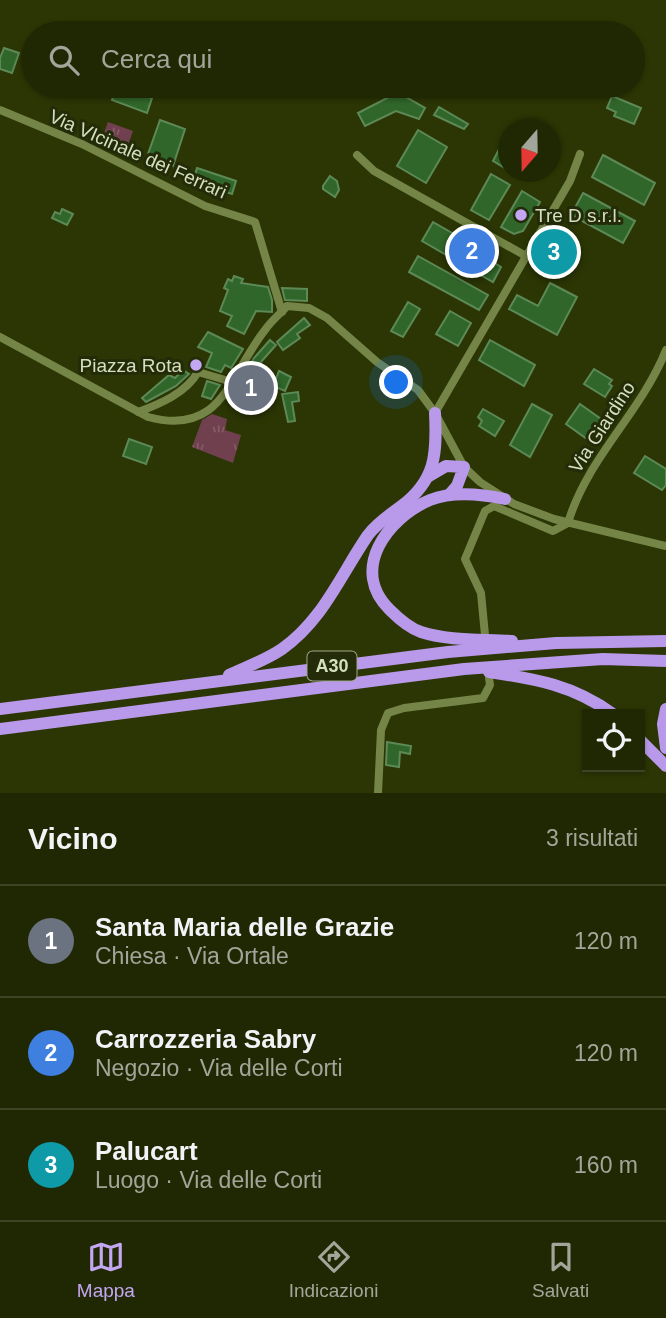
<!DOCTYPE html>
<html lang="it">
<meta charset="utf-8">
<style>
:root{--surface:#202803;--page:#28300d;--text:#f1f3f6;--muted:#a2a69a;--line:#3d4425;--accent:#c3a7f2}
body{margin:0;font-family:Arial,sans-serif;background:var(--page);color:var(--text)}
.controls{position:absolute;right:21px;bottom:21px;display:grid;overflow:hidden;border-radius:0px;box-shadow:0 2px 5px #0004}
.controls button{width:63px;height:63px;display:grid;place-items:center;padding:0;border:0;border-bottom:2px solid var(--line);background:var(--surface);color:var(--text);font:35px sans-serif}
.compass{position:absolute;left:498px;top:119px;width:63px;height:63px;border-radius:50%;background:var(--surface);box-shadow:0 2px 5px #0004;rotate:200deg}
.you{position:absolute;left:397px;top:383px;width:24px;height:24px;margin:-18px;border:5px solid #fff;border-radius:50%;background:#1a73e8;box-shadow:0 0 0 10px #1a73e833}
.badge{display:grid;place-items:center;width:46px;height:46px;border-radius:50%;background:var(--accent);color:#fff;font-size:23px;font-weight:700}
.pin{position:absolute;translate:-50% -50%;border:4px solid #fff;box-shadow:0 2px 7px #0006}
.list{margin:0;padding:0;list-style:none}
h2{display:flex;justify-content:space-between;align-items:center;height:91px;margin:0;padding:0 28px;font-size:30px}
h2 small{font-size:23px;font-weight:400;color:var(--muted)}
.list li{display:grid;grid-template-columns:46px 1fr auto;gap:21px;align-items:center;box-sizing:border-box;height:112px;padding:0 28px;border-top:2px solid var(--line)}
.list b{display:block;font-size:26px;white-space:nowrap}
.list p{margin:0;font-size:23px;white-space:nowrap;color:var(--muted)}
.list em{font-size:23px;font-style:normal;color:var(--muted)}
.icon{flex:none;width:38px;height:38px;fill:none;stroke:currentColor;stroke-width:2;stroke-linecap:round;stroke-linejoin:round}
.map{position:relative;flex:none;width:666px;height:793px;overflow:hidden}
.search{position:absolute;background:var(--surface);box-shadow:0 2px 5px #0004;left:21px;right:21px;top:21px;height:77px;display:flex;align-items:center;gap:18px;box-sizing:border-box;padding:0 24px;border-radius:38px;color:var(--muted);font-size:26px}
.sheet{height:427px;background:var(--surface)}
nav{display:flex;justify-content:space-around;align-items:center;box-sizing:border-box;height:98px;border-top:2px solid var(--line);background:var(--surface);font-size:19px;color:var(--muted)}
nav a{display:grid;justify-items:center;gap:4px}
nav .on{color:var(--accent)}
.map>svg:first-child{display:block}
.grass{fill:url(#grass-tufts)}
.building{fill:#31662a;stroke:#5d8957;stroke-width:2}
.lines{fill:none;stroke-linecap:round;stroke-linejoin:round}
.minor{stroke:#748547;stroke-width:8}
.highway{stroke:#b999ea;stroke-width:12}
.poi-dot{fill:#c3a7f2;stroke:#232b09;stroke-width:2.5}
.labels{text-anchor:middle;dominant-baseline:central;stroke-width:6;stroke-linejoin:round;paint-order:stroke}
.shield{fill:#232b09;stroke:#a0a988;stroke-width:2}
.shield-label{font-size:18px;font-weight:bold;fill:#d5dfbf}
.street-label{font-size:19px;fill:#d5dfbf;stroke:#232b09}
.poi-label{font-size:19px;fill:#d5dfbf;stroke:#232b09;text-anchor:start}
</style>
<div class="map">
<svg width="666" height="793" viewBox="0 0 666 793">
<defs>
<pattern id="grass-tufts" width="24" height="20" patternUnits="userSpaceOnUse" patternTransform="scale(1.75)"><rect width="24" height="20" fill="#70404e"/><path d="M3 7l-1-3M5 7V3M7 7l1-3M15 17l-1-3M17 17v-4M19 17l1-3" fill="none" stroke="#845b66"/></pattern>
</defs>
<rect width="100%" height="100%" fill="#2b3604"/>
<g class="grass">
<polygon points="108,122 133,131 125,154 100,144"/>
<polygon points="212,414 227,419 225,430 241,435 233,463 192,447 202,420"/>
</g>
<g class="building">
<polygon points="4,48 19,53 12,73 0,69 0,58"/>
<polygon points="117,86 152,98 147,113 112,100"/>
<polygon points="391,96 404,96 425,108 419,119 396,111 365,126 358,113"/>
<polygon points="612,96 641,108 634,124 614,116 616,112 607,108"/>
<polygon points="439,107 468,124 464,129 434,115"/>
<polygon points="160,120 185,129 173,166 147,157"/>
<polygon points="418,130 447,147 426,183 397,166"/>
<polygon points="508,132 508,170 493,161"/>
<polygon points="603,155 655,183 644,205 592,177"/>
<polygon points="197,168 236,181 232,194 193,181"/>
<polygon points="491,174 510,185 489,220 471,210"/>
<polygon points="330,176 337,181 339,190 335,197 323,189 323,186"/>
<polygon points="522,191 540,202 523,231 514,234 501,227"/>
<polygon points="583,193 635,221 623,243 571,215"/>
<polygon points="62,209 73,214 67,225 52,218 55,212 60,214"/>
<polygon points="433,222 492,256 490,260 501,267 493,282 422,241"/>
<polygon points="557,227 574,237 550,277 533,267"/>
<polygon points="418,256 488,295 479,310 409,272"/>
<polygon points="234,276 243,279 241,283 268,287 272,300 272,312 256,311 244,334 227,326 232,316 220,311 228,290 224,288 228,279 232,281"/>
<polygon points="550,283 577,297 557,335 509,309 517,295 538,306"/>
<polygon points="282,288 307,289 307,301 285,300"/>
<polygon points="408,302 420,309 403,337 391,331"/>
<polygon points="450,311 471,323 458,346 436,334"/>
<polygon points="304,318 310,325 297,334 300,338 283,350 277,342"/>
<polygon points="208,332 243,349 231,368 225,365 221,372 206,367 212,353 198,347"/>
<polygon points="270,340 276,345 260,363 264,367 249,376 256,379 255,383 263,387 267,391 265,396 259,397 237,388 254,358"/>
<polygon points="490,340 535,365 524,386 479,360"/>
<polygon points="594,369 612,380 609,384 612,386 605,397 584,384"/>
<polygon points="183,370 189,374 176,386 146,402 142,398 169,375 175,378"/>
<polygon points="279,371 291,377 285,391 273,386"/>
<polygon points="207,381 220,385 211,399 202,396"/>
<polygon points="298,392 299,401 292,402 295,421 288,422 282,394"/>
<polygon points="532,404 552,415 530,457 510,445"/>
<polygon points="580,404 601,419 587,439 566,424"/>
<polygon points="483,409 504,421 495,436 479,426 482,421 478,417"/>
<polygon points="129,439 152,447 146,464 123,456"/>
<polygon points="645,456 666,469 666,485 662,490 634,473"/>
<polygon points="387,742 411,746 410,754 400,752 399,767 386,765"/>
</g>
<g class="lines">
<g class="minor">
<polyline points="0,110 82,144 205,206 255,222 282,312"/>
<polyline points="357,155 374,171 526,256"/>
<path d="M0,337l148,80c75,20 81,-42 117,-87 6,-9 15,-16 22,-24l22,2 18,10 50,44 41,28 17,23 29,54 16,15 34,22 40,15 112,27"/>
<path d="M138,412c22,-8 48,-19 60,-40l34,10"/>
<polyline points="435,413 570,181 580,154"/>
<path d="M485,635l-4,-42 -16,-34 20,-48 9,-5 59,25 15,-8c19,-65 73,-110 98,-173"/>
<polyline points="378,793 381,730 388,713 404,708 483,698 490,685 489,678"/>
</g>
<g class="highway">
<polyline points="429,476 446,466 464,467 457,486 449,495"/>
<path d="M505,499c-24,-5 -52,-8 -75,1 -43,18 -81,70 -40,110 9,9 19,18 31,22 28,9 61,7 91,9"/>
<path d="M489,672c47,7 84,13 124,42"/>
<path d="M229,675c17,-8 37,-15 53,-26 41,-29 58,-73 86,-114 9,-12 20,-19 32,-28 36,-26 37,-53 35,-94"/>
<polyline points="0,709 448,652 556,643 666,641"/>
<polyline points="666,709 663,724 666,748"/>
<polyline points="0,729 464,669 603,659 666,661"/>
<polyline points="640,740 666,766"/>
</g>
</g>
<g class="poi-dot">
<circle cx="521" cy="215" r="7"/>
<circle cx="196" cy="365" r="7"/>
</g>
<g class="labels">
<rect class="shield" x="307.5" y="651.5" width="49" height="29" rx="5"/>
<g class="shield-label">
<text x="332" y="666">A30</text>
</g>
<g class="street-label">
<text transform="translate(138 154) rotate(24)">Via VIcinale dei Ferrari</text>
<text transform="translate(602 427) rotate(-57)">Via Giardino</text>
</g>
<g class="poi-label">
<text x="535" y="215">Tre D s.r.l.</text>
<text x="182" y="365" text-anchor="end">Piazza Rota</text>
</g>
</g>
</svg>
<div class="controls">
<button><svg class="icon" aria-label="locate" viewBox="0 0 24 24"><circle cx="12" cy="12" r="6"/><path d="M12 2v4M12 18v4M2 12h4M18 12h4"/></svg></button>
</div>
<svg class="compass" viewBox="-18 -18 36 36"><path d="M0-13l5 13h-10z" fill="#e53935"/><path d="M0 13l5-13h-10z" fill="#a2a69a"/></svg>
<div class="you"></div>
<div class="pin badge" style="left:251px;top:388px;background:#6b7280">1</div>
<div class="pin badge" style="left:472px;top:251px;background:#3f7fe0">2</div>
<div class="pin badge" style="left:554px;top:252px;background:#0f9aa8">3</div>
<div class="search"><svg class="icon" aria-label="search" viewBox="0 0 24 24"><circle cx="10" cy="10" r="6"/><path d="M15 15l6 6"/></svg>Cerca qui</div>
</div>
<section class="sheet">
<h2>Vicino<small>3 risultati</small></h2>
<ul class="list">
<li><span class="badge" style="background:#6b7280">1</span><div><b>Santa Maria delle Grazie</b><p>Chiesa · Via Ortale</p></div><em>120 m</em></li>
<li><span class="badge" style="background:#3f7fe0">2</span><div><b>Carrozzeria Sabry</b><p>Negozio · Via delle Corti</p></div><em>120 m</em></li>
<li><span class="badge" style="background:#0f9aa8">3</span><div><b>Palucart</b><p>Luogo · Via delle Corti</p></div><em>160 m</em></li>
</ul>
</section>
<nav>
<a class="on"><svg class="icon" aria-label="map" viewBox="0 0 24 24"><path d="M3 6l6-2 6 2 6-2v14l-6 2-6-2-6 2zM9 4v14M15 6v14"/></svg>Mappa</a>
<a><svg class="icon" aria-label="directions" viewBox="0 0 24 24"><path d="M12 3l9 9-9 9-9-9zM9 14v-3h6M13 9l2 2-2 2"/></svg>Indicazioni</a>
<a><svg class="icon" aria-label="saved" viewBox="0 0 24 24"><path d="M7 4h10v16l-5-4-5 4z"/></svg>Salvati</a>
</nav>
